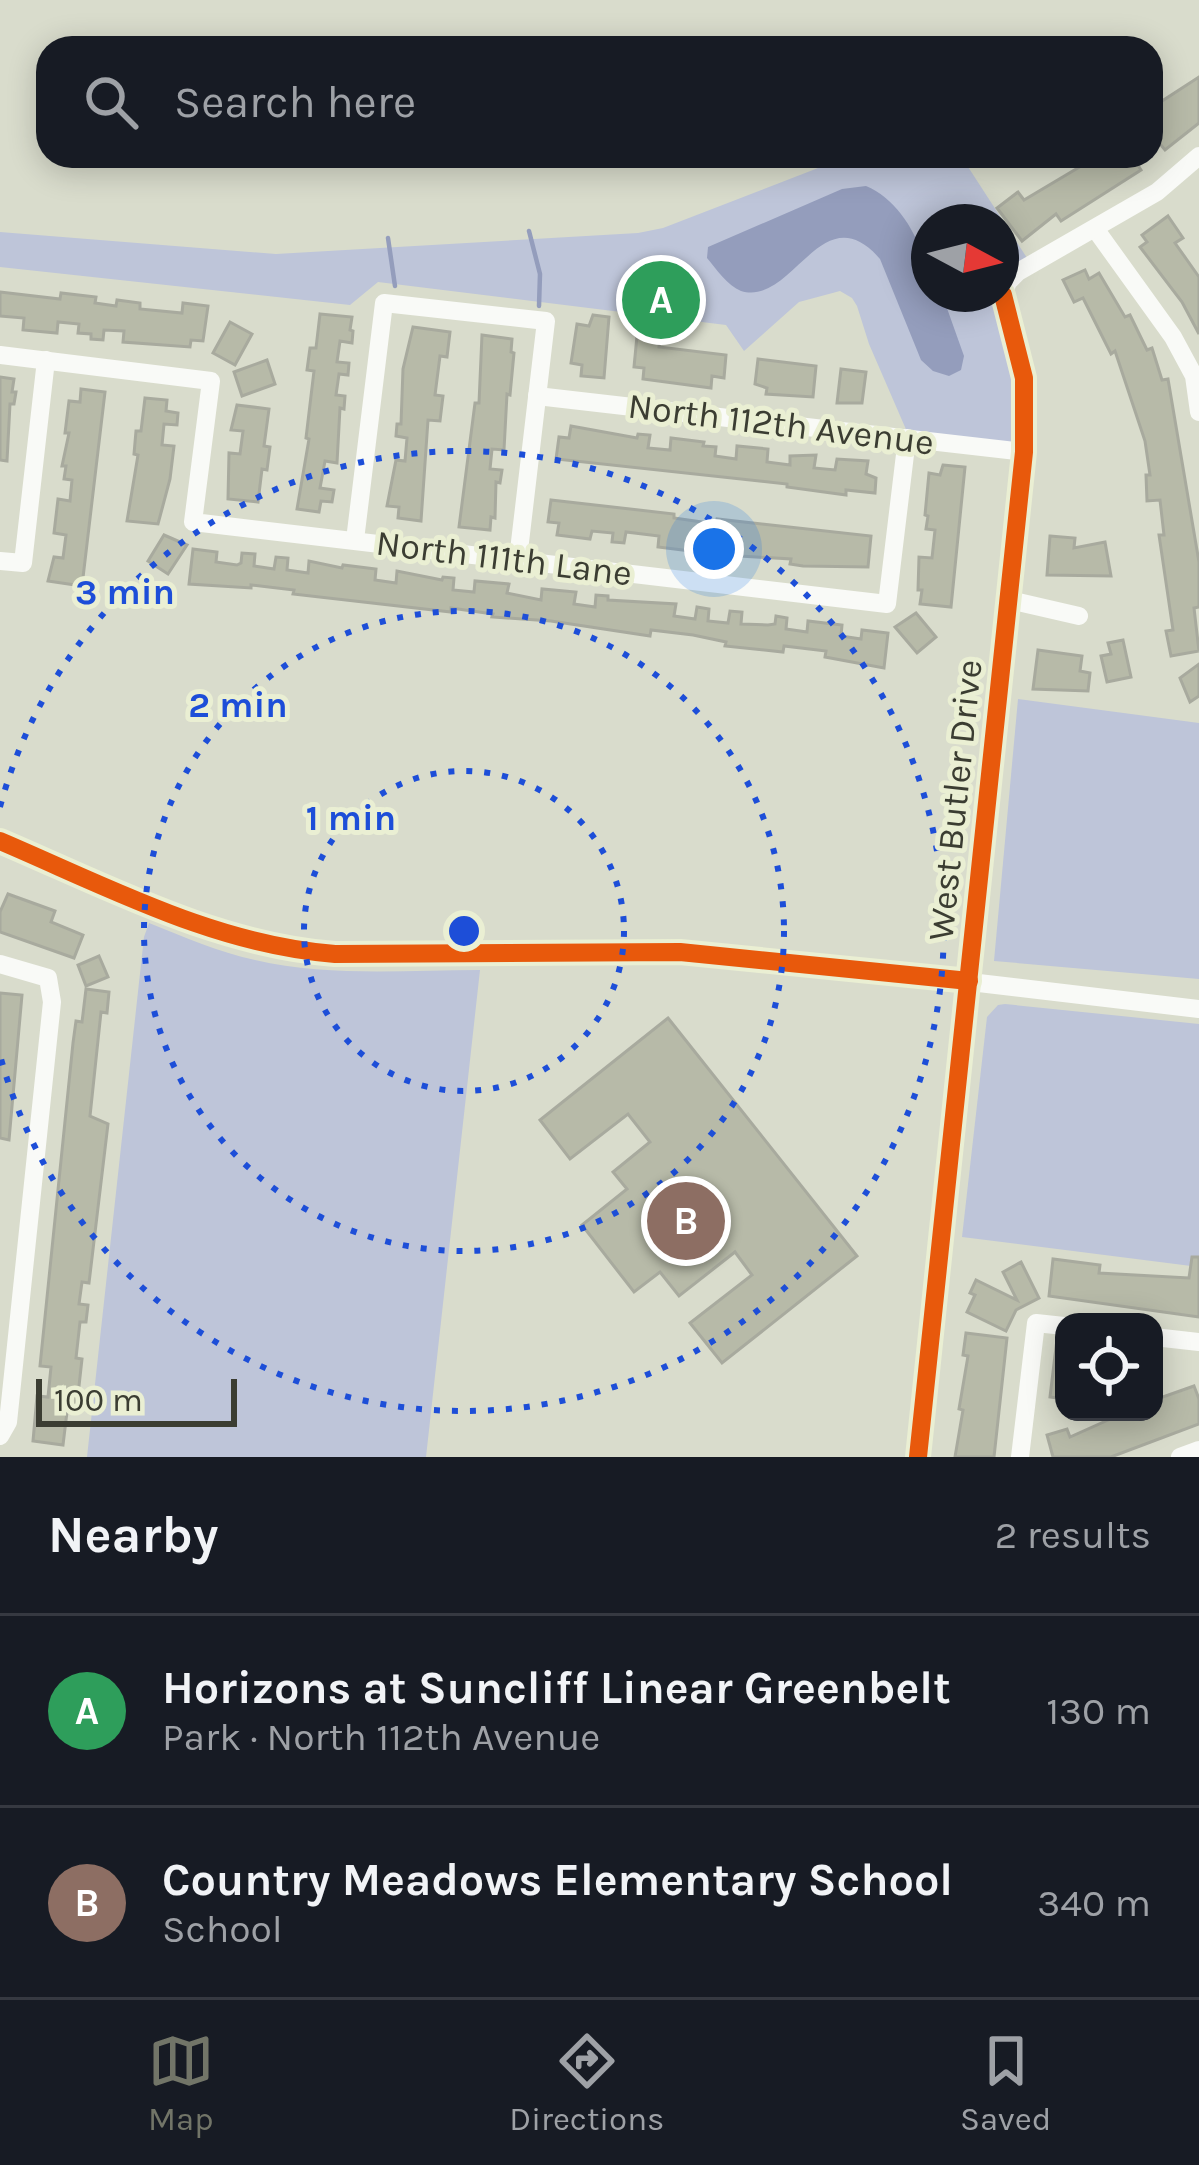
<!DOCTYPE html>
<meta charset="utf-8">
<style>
:root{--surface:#171b24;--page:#20242c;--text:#f1f3f6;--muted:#9ea1a6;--line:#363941;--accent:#727568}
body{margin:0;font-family:Karla,sans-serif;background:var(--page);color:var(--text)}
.controls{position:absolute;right:36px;bottom:36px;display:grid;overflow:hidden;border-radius:24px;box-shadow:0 6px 30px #0003}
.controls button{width:108px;height:108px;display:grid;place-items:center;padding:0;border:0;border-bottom:3px solid var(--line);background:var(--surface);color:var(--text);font:60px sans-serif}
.compass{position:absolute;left:911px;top:204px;width:108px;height:108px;border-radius:50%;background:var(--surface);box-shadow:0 6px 30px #0003;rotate:97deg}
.scale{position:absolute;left:36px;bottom:30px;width:201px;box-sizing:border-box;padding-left:12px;border:6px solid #3b3d32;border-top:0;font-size:33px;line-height:42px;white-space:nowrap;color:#3b3d32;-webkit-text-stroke:9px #eaefd3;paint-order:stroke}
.you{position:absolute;left:714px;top:549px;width:42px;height:42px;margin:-30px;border:9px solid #fff;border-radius:50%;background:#1a73e8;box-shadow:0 0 0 18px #1a73e833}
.badge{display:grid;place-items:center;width:78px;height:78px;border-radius:50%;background:var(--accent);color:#fff;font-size:39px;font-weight:700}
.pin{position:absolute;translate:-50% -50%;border:6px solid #fff;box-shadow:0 3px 12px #0006}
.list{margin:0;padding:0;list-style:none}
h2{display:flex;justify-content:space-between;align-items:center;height:156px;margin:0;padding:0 48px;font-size:51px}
h2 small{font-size:39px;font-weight:400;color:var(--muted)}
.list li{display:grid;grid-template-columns:78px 1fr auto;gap:36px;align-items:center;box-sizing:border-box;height:192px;padding:0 48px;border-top:3px solid var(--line)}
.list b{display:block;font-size:45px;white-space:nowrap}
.list p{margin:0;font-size:39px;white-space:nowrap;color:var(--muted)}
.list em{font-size:39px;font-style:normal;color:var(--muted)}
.icon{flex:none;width:66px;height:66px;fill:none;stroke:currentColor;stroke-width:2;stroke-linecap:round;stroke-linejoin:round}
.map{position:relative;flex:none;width:1199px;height:1457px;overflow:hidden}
.search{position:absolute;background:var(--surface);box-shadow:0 6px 30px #0003;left:36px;right:36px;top:36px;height:132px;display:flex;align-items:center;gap:30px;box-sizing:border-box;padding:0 42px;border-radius:36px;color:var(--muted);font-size:45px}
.sheet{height:540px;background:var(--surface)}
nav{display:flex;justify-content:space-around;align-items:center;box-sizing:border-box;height:168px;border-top:3px solid var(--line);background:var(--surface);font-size:33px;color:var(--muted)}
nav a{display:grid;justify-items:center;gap:6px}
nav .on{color:var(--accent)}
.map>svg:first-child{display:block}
.green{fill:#bec5d9}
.water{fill:#949dbc}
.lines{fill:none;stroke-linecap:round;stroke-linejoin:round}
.stream{stroke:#949dbc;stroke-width:4.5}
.building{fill:#b7baa8;stroke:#a8aa9e;stroke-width:3}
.minor{stroke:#f9faf7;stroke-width:18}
.cycleway-casing{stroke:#eaefd3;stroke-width:26}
.cycleway{stroke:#e8590c;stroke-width:18}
.ring{fill:none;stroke:#1d4ed8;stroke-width:6;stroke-dasharray:6 12}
.labels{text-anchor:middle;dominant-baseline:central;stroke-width:10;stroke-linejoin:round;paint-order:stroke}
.street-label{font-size:36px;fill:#3b3d32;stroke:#eaefd3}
.centre{fill:#1d4ed8;stroke:#eaefd3;stroke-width:6}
.ring-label{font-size:36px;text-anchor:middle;font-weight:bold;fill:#1d4ed8;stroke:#eaefd3;stroke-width:10;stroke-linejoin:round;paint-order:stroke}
</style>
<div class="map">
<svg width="1199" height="1457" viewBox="0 0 1199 1457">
<rect width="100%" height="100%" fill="#d9dccc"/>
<g class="green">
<polygon points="849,156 961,156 1029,261 1001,278 1001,222 929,222 929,294 995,294 1011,350 1018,447 908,434 869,344 857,306 852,298 840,291 799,302 744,351 726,325 378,282 350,305 0,267 0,232 276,254 638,233 663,228"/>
<polygon points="1018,699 1199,723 1199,979 994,961"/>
<path d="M149,923c35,14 69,29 106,37 73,17 150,10 225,10l-54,487h-339l57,-520z"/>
<polygon points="1005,1004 1199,1024 1199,1267 962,1237 987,1017 998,1005"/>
</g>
<path class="water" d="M866,186c39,16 63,68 63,108l14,3 21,59 -3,14 -12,6 -16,-5 -12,-11 -41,-101c-58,-67 -87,48 -139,32 -13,-5 -25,-22 -34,-33l1,-11 134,-58z"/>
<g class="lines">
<g class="stream">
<polyline points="529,231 540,274 539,306"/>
<polyline points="388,238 395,286"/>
</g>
</g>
<g class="building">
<polygon points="1199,77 1199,123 1165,150 1160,144 1151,149 1151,116 1159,109 1156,105"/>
<polygon points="1098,156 1132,156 1141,170 1061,221 1056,214 1022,241 997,208 1018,192 1024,200"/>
<polygon points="1168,216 1183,238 1175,243 1199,277 1199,334 1182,302 1140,247 1147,242 1142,235"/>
<polygon points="1085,270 1089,279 1099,273 1125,317 1130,315 1147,350 1152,348 1162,380 1168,379 1199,562 1199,607 1194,608 1199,651 1171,656 1166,631 1173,630 1159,535 1164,535 1160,500 1147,501 1146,475 1150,475 1145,441 1115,351 1111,354 1083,298 1074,302 1063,280"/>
<polygon points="0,292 60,299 61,293 96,297 95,303 116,306 117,300 140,303 140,309 182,313 183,303 208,306 203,341 191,340 190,347 123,342 124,331 104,330 103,340 91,339 91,334 78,333 79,324 58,322 57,333 23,330 24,318 0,316"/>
<polygon points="320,314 352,317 350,330 353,331 352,343 340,341 337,362 349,363 348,375 339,374 336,395 345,396 344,409 340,408 337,463 325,461 320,488 334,490 332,502 321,501 319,512 297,509 309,439 306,438 314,371 307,370 310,348 316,348"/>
<polygon points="593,315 609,317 604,378 581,376 582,365 571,363 577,324 589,326"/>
<polygon points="230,322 252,334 235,365 213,353"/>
<polygon points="413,327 450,332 447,357 440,356 435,395 443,396 440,421 428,420 421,521 398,518 399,507 387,506 396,460 405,461 407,438 396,436 397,424 401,424 403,369"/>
<polygon points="482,335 512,339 511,352 514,353 510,395 507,394 504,450 492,449 490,469 502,470 500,483 496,482 495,518 491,517 490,530 459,527 475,403 479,403"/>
<polygon points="637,336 660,339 659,347 726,355 724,378 712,376 711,388 643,379 644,368 634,367"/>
<polygon points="758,359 816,366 813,397 766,394 767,388 755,384"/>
<polygon points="267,360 275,384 242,396 234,372"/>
<polygon points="841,369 866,372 862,403 837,403"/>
<polygon points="0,377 14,379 12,392 16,392 14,404 10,404 7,461 0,460"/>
<polygon points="81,389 105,392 82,586 48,581 54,557 63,558 66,535 54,533 58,499 70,501 72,480 64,479 66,466 62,466 69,433 65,433 69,401 80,402"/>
<polygon points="145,398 167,400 166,411 178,413 177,425 164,424 162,445 174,446 170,479 158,524 127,521 138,455 134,454 136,431 141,431"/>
<polygon points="237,405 269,409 264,446 270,447 267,470 262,469 258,502 228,499 229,453 240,454 243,431 231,430"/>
<polygon points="571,426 637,438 638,434 650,435 648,448 670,450 671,438 704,442 703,446 716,447 715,456 736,459 737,446 768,449 767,462 790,465 790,456 816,455 814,468 835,470 837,459 868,461 866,474 876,478 875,493 846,490 846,495 787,487 787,484 556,459 559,437 569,438"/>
<polygon points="943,465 965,467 951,607 920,604 922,590 918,590 919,557 932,558 935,530 926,529 928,516 925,515 929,473 940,475"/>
<polygon points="551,500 674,514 674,518 716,524 717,519 871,536 868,567 803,566 790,564 791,559 724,555 725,543 693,540 691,551 658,547 659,536 626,532 624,543 612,542 613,533 592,531 590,539 557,535 559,523 548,522"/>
<polygon points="164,535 187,545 168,574 148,561"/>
<polygon points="1050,536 1075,538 1074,548 1105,542 1111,576 1047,575"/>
<polygon points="193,549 217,552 216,562 237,565 241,563 242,553 255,554 254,566 274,569 276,557 288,558 287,570 308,573 309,561 342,568 343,565 376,569 375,580 396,583 397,571 442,580 443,577 454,578 453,590 474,592 475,581 509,584 507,593 541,600 542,589 576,592 574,604 595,607 596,595 608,596 608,600 676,604 674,616 695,619 697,607 709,609 708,621 728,623 730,611 742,612 741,624 768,625 775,624 776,616 787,618 786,629 807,632 808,621 842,625 841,636 861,639 862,630 888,633 884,668 825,657 826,651 784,646 783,652 725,646 726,642 693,635 651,630 650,636 551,621 492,617 493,614 451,608 451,612 293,594 294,590 251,585 251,588 189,584"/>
<polygon points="916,613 936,637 917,653 895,627"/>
<polygon points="1123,640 1131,677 1107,682 1101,656 1111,654 1108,643"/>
<polygon points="1038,650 1082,656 1080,671 1090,673 1088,691 1033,689"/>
<polygon points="1199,664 1199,696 1190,702 1180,678"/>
<polygon points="8,894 55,911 51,922 83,935 74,958 0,932 0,912"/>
<polygon points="99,956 108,977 86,986 78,965"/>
<polygon points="86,989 109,992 107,1013 101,1012 90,1116 108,1124 89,1283 82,1282 79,1304 88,1305 86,1322 80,1322 76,1358 82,1359 76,1413 67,1412 63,1445 33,1441 37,1396 48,1397 51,1367 40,1366 73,1043 76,1021 82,1022"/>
<polygon points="0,993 22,995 9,1140 0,1138"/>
<polygon points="668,1018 857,1256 722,1363 690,1323 752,1275 735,1252 679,1296 660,1272 634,1292 582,1225 627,1189 613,1172 650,1142 628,1114 570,1159 540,1120"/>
<polygon points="1192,1257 1199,1257 1199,1317 1049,1296 1053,1259 1100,1265 1099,1273 1189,1278"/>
<polygon points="1021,1262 1039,1298 1016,1310 1006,1331 967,1312 975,1295 970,1293 976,1280 1017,1300 1003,1272"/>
<polygon points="966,1333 1007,1338 994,1457 955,1457 963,1410 959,1409 968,1356 963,1355"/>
<polygon points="1057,1339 1064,1339 1064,1399 1050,1397"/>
<polygon points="1194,1386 1199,1399 1199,1424 1111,1457 1053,1457 1047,1435 1067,1429 1070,1437 1126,1412 1154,1412 1154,1400"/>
</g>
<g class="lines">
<g class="minor">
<polyline points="1096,230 1173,337 1194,376 1199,412"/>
<polyline points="0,355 211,381 193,522 887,604 907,438"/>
<polyline points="537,396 1024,452"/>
<polyline points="355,540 384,303 546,321 518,559"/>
<polyline points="0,561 23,563 46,360"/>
<polyline points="1009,600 1079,616"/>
<polyline points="0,841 210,930 320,953 741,955 1199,1009"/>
<polyline points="0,964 48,978 52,1002 8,1422 0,1436"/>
<polyline points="1154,1337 1199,1342"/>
<polyline points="918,1457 1024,452 1024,378 1003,295 1008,282 1018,272 1157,192 1199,156"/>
<polyline points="1020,1457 1036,1323 1064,1326"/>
<polyline points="1180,1457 1199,1450"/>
</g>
<defs>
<g id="cycleway">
<path d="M0,841c108,46 216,104 335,113l345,-2 289,29"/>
<polyline points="918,1457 1024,452 1024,378 1003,295"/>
</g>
</defs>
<use href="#cycleway" class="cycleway-casing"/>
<use href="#cycleway" class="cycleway"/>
</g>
<g class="ring">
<circle cx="464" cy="931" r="160"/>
<circle cx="464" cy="931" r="320"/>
<path d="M0 807A480 480 0 1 1 0 1055"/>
</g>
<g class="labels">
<g class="street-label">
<text transform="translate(781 424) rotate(7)">North 112th Avenue</text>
<text transform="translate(504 558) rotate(7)">North 111th Lane</text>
<text transform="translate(955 800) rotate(-84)">West Butler Drive</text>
</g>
</g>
<circle cx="464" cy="931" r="18" class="centre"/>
<g class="ring-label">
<text x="125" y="604">3 min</text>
<text x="238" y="717">2 min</text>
<text x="351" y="830">1 min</text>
</g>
</svg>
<div class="controls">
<button><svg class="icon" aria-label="locate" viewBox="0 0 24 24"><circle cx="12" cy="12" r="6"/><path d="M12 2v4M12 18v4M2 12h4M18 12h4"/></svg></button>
</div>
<svg class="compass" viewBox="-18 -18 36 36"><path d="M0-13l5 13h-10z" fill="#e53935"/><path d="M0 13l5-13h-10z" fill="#9ea1a6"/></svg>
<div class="scale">100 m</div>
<div class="you"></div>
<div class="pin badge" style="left:661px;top:300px;background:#2e9e5b">A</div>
<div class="pin badge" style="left:686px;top:1221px;background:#8d6e63">B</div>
<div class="search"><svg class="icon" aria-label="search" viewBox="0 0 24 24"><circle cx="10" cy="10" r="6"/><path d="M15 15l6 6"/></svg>Search here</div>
</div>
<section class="sheet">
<h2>Nearby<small>2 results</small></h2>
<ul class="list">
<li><span class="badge" style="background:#2e9e5b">A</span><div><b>Horizons at Suncliff Linear Greenbelt</b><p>Park · North 112th Avenue</p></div><em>130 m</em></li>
<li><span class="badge" style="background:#8d6e63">B</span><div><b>Country Meadows Elementary School</b><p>School</p></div><em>340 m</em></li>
</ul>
</section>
<nav>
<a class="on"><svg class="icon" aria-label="map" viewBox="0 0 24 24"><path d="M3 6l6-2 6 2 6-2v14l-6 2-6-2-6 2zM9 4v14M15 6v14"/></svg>Map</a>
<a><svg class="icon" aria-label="directions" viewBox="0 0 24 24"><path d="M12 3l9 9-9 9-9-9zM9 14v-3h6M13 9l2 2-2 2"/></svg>Directions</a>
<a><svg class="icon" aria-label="saved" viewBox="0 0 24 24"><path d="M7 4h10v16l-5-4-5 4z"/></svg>Saved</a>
</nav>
